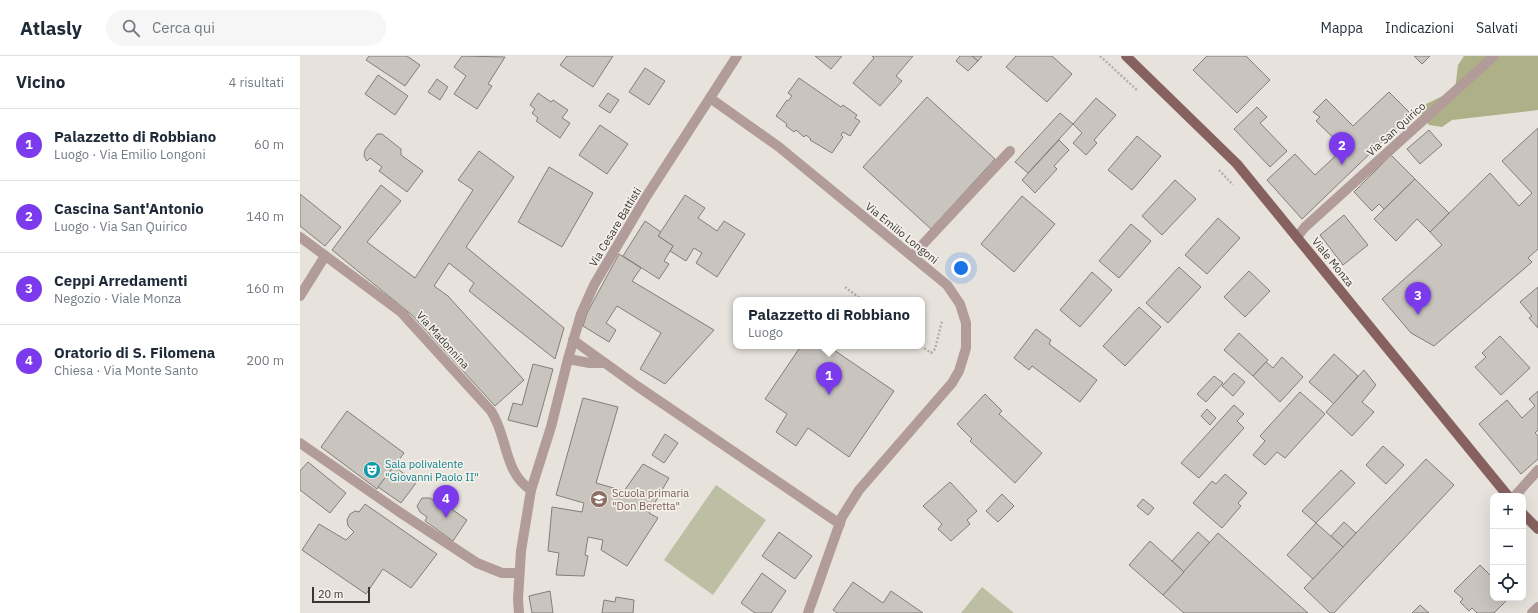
<!DOCTYPE html>
<html lang="it">
<meta charset="utf-8">
<style>
:root{--surface:#fff;--page:#f6f6f7;--text:#1f2937;--muted:#747a83;--line:#e0e1e3;--accent:#7c3aed}
body{margin:0;font-family:"IBM Plex Sans",sans-serif;background:var(--page);color:var(--text)}
.controls{position:absolute;right:12px;bottom:12px;display:grid;overflow:hidden;border-radius:8px;box-shadow:0 4px 16px #0002}
.controls button{width:36px;height:36px;display:grid;place-items:center;padding:0;border:0;border-bottom:1px solid var(--line);background:var(--surface);color:var(--text);font:20px sans-serif}
.scale{position:absolute;left:12px;bottom:10px;width:58px;box-sizing:border-box;padding-left:4px;border:2px solid #393735;border-top:0;font-size:11px;line-height:14px;white-space:nowrap;color:#393735;-webkit-text-stroke:3px #f4efe9;paint-order:stroke}
.you{position:absolute;left:661px;top:212px;width:14px;height:14px;margin:-10px;border:3px solid #fff;border-radius:50%;background:#1a73e8;box-shadow:0 0 0 6px #1a73e833}
.badge{display:grid;place-items:center;width:26px;height:26px;border-radius:50%;background:var(--accent);color:#fff;font-size:13px;font-weight:700}
.pin{position:absolute;translate:-50% -33px;filter:drop-shadow(0 1px 2px #0008)}
.pin::after{content:'';position:absolute;top:21px;width:14px;height:12px;background:inherit;clip-path:polygon(0 0,100% 0,50% 100%)}
.popup{position:absolute;left:433px;top:241px;width:192px;height:52px;box-sizing:border-box;display:grid;place-content:center;border-radius:8px;background:var(--surface);filter:drop-shadow(0 1px 3px #0005);font-size:13px;white-space:nowrap;color:var(--muted)}
.popup b{font-size:15px;color:var(--text)}
.popup::after{content:'';position:absolute;left:50%;top:100%;margin-left:-8px;border:8px solid transparent;border-top-color:var(--surface)}
.list{margin:0;padding:0;list-style:none}
h2{display:flex;justify-content:space-between;align-items:center;height:52px;margin:0;padding:0 16px;font-size:17px}
h2 small{font-size:13px;font-weight:400;color:var(--muted)}
.list li{display:grid;grid-template-columns:26px 1fr auto;gap:12px;align-items:center;box-sizing:border-box;height:72px;padding:0 16px;border-top:1px solid var(--line)}
.list b{display:block;font-size:15px;white-space:nowrap}
.list p{margin:0;font-size:13px;white-space:nowrap;color:var(--muted)}
.list em{font-size:13px;font-style:normal;color:var(--muted)}
.icon{flex:none;width:22px;height:22px;fill:none;stroke:currentColor;stroke-width:2;stroke-linecap:round;stroke-linejoin:round}
.map{position:relative;flex:none;width:1238px;height:557px;overflow:hidden}
header{display:flex;align-items:center;gap:24px;box-sizing:border-box;height:56px;padding:0 20px;background:var(--surface);border-bottom:1px solid var(--line)}
header strong{font-size:19px}
nav{display:flex;gap:22px;margin-inline-start:auto;font-size:14px}
.search{width:280px;height:36px;background:var(--page);display:flex;align-items:center;gap:10px;box-sizing:border-box;padding:0 14px;border-radius:22px;color:var(--muted);font-size:15px}
main{display:flex}
aside{flex:1;background:var(--surface)}
.map>svg:first-child{display:block}
.green{fill:#bdbfa5}
.forest{fill:#aeb188}
.building{fill:#c9c4be;stroke:#837e79}
.lines{fill:none;stroke-linecap:round;stroke-linejoin:round}
.path{stroke:#b3afaa;stroke-width:2.5;stroke-dasharray:2 2;stroke-linecap:butt}
.minor{stroke:#b19c9a;stroke-width:10}
.major{stroke:#86615f;stroke-width:10}
.labels{text-anchor:middle;dominant-baseline:central;stroke-width:3.5;stroke-linejoin:round;paint-order:stroke}
.street-label{font-size:11px;fill:#393735;stroke:#f4efe9}
.culture-label{font-size:11px;fill:#0d838f;stroke:#f4efe9;text-anchor:start}
.education-label{font-size:11px;fill:#785e54;stroke:#f4efe9;text-anchor:start}
</style>
<header>
<strong>Atlasly</strong>
<div class="search"><svg class="icon" aria-label="search" viewBox="0 0 24 24"><circle cx="10" cy="10" r="6"/><path d="M15 15l6 6"/></svg>Cerca qui</div>
<nav><a>Mappa</a><a>Indicazioni</a><a>Salvati</a></nav>
</header>
<main>
<aside>
<h2>Vicino<small>4 risultati</small></h2>
<ul class="list">
<li><span class="badge">1</span><div><b>Palazzetto di Robbiano</b><p>Luogo · Via Emilio Longoni</p></div><em>60 m</em></li>
<li><span class="badge">2</span><div><b>Cascina Sant'Antonio</b><p>Luogo · Via San Quirico</p></div><em>140 m</em></li>
<li><span class="badge">3</span><div><b>Ceppi Arredamenti</b><p>Negozio · Viale Monza</p></div><em>160 m</em></li>
<li><span class="badge">4</span><div><b>Oratorio di S. Filomena</b><p>Chiesa · Via Monte Santo</p></div><em>200 m</em></li>
</ul>
</aside>
<div class="map">
<svg width="1238" height="557" viewBox="0 0 1238 557">
<rect width="100%" height="100%" fill="#e7e2dc"/>
<g class="green">
<polygon points="416,429 466,464 413,539 364,504"/>
<polygon points="682,531 714,557 661,557"/>
</g>
<polygon class="forest" points="1164,0 1238,0 1238,54 1152,64 1142,71 1129,69 1121,60 1126,48 1155,34 1158,9"/>
<g class="building">
<polygon points="69,0 107,0 120,9 105,30 66,4"/>
<polygon points="162,0 205,1 188,28 192,30 177,53 154,38 166,20 154,11"/>
<polygon points="267,0 313,0 293,31 260,9"/>
<polygon points="515,0 542,0 531,13"/>
<polygon points="572,0 613,0 596,20 602,25 580,50 553,27 574,2"/>
<polygon points="660,0 672,0 678,5 668,15 656,5"/>
<polygon points="672,0 682,0 678,5"/>
<polygon points="716,0 752,0 772,18 747,46 706,11"/>
<polygon points="907,0 946,0 970,24 937,57 893,14"/>
<polygon points="1114,0 1130,0 1122,8"/>
<polygon points="345,12 365,25 349,49 329,36"/>
<polygon points="78,19 108,40 95,59 65,38"/>
<polygon points="499,22 541,51 543,49 557,59 555,62 560,65 550,80 543,76 541,79 543,81 532,97 510,84 511,83 506,79 504,81 496,74 494,76 486,70 487,68 476,60 487,44 488,45 492,40 488,37"/>
<polygon points="137,23 148,31 140,44 128,36"/>
<polygon points="1089,36 1111,58 1002,163 967,124 995,98 1015,119 1044,92 1016,65 1020,61 1013,56 1026,43 1053,70"/>
<polygon points="238,37 251,46 253,44 268,54 262,62 270,67 260,82 236,65 238,62 232,57 235,53 230,49"/>
<polygon points="308,37 319,44 310,57 299,50"/>
<polygon points="627,41 695,103 631,173 563,111"/>
<polygon points="796,42 816,59 794,84 797,87 786,99 773,87 782,77 773,68"/>
<polygon points="957,51 967,61 960,67 987,95 970,111 934,73"/>
<polygon points="760,57 773,68 728,117 715,106"/>
<polygon points="300,69 328,88 307,118 279,99"/>
<polygon points="1238,72 1238,193 1228,202 1232,206 1134,290 1111,277 1082,243 1142,189 1130,176 1190,117 1219,150 1232,137 1202,105"/>
<polygon points="1129,74 1142,89 1120,108 1107,93"/>
<polygon points="77,78 82,78 101,93 101,99 123,115 107,136 79,115 82,111 70,102 67,105 64,100 65,94"/>
<polygon points="837,80 861,100 832,134 808,114"/>
<polygon points="759,84 769,94 754,110 757,113 735,137 722,124"/>
<polygon points="179,95 214,121 166,191 264,272 255,303 169,235 174,227 149,207 134,230 148,240 224,324 195,350 112,259 32,194 81,129 101,145 67,186 115,222 173,134 158,124"/>
<polygon points="1091,99 1115,123 1084,153 1079,148 1072,155 1054,136"/>
<polygon points="249,111 293,137 262,191 218,166"/>
<polygon points="1115,123 1149,157 1130,176 1117,163 1096,185 1074,163"/>
<polygon points="875,124 896,143 862,179 842,160"/>
<polygon points="0,138 41,171 25,190 0,170"/>
<polygon points="385,139 405,152 398,162 417,175 424,165 445,178 417,221 396,207 402,197 394,192 386,205 370,195 373,190 358,180"/>
<polygon points="722,140 755,168 714,216 681,188"/>
<polygon points="1044,159 1068,189 1043,209 1020,179"/>
<polygon points="918,162 940,182 907,218 885,199"/>
<polygon points="345,165 361,176 358,180 373,190 364,205 369,208 359,223 323,200"/>
<polygon points="831,168 851,185 819,222 799,205"/>
<polygon points="319,198 341,212 332,225 414,274 365,328 340,313 361,277 317,250 306,267 316,274 309,286 283,270 287,257"/>
<polygon points="879,211 901,231 868,267 846,247"/>
<polygon points="949,215 970,235 945,261 924,241"/>
<polygon points="792,216 812,234 780,271 760,254"/>
<polygon points="1238,231 1238,272 1229,262 1232,260 1220,246"/>
<polygon points="839,251 861,271 825,310 803,290"/>
<polygon points="736,273 751,284 749,288 797,324 780,346 732,310 729,314 714,302"/>
<polygon points="939,277 968,304 953,320 924,294"/>
<polygon points="1200,280 1230,312 1201,339 1175,311 1186,301 1182,297"/>
<polygon points="501,290 528,290 594,335 549,401 508,372 496,390 476,376 487,358 465,343"/>
<polygon points="1034,298 1058,320 1034,348 1009,326"/>
<polygon points="982,301 1003,321 980,346 953,320 966,306 973,312"/>
<polygon points="233,308 253,313 237,371 208,364 213,347 222,349"/>
<polygon points="1064,314 1076,329 1062,346 1074,356 1052,380 1026,356"/>
<polygon points="934,317 945,326 933,340 922,330"/>
<polygon points="914,320 923,327 906,346 897,338"/>
<polygon points="1238,335 1238,374 1235,377 1238,380 1238,403 1221,418 1179,368 1207,344 1222,362 1235,350 1229,343"/>
<polygon points="1000,336 1025,358 985,402 977,396 965,409 953,399 965,385 960,380"/>
<polygon points="685,338 702,355 699,358 742,397 715,427 670,385 672,383 657,368"/>
<polygon points="283,342 318,351 296,427 324,435 343,408 369,422 349,457 358,462 327,510 301,494 303,484 288,481 285,499 288,500 284,520 256,519 259,497 248,495 252,451 282,456 284,447 256,439"/>
<polygon points="934,349 944,358 937,365 944,372 899,422 881,407"/>
<polygon points="907,353 916,362 910,369 901,360"/>
<polygon points="47,355 104,397 77,433 21,391"/>
<polygon points="365,378 378,387 364,407 352,399"/>
<polygon points="1083,390 1104,409 1086,428 1066,409"/>
<polygon points="1126,403 1154,429 1034,557 1030,557 1004,532"/>
<polygon points="8,406 46,437 30,457 0,434 0,415"/>
<polygon points="94,410 116,427 101,447 78,431"/>
<polygon points="1041,414 1055,427 1016,467 1002,455"/>
<polygon points="925,418 947,437 938,447 941,450 922,472 893,447 912,425 916,428"/>
<polygon points="650,426 677,455 667,464 670,468 651,485 638,473 642,468 623,450"/>
<polygon points="702,438 714,450 698,466 686,455"/>
<polygon points="122,442 130,442 137,447 139,444 167,464 153,485 125,465 127,461 120,456 117,450"/>
<polygon points="843,443 854,452 848,459 837,450"/>
<polygon points="65,448 137,498 111,532 83,513 66,538 2,494 19,468 46,484 54,476 48,470 47,464 50,458 55,455 59,456"/>
<polygon points="1044,466 1056,477 1043,491 1031,480"/>
<polygon points="1016,467 1043,491 1013,523 987,499"/>
<polygon points="479,476 512,500 495,523 462,500"/>
<polygon points="898,476 910,487 884,516 872,505"/>
<polygon points="918,477 1008,557 884,557 863,539"/>
<polygon points="850,485 884,516 863,539 829,509"/>
<polygon points="1180,509 1193,522 1193,542 1209,542 1194,557 1177,557 1172,552 1169,555 1160,546 1163,543 1154,535"/>
<polygon points="462,517 486,535 471,557 455,557 441,547"/>
<polygon points="553,526 583,547 591,535 623,557 537,557 533,554"/>
<polygon points="250,535 253,557 232,557 229,540"/>
<polygon points="316,541 334,544 333,557 302,557 304,544 315,546"/>
<polygon points="1120,549 1129,557 1112,557"/>
</g>
<g class="lines">
<g class="path">
<polyline points="800,0 838,35"/>
<polyline points="919,114 933,129"/>
<polyline points="545,231 562,244"/>
<polyline points="621,290 631,297 635,293 642,265"/>
</g>
<g class="minor">
<polyline points="410,42 479,91 647,229 660,248 666,267 666,292 659,315 652,327 559,434 542,461 508,557"/>
<path d="M0,181l101,75 9,10 81,89c17,25 12,61 40,79"/>
<polyline points="997,181 1005,171 1194,0"/>
<polyline points="612,200 710,95"/>
<polyline points="0,240 25,200"/>
<polyline points="273,284 337,330 540,468"/>
<polyline points="268,303 290,307 304,307"/>
<polyline points="0,387 98,455 177,507 202,517 219,517"/>
<polyline points="1215,440 1238,414"/>
<polyline points="219,557 218,543 221,495 231,434 251,371 268,303 281,258 294,229 346,141 437,0"/>
<polyline points="1232,557 1238,551"/>
</g>
<g class="major">
<polyline points="826,0 937,108 1208,440"/>
<polyline points="1223,458 1238,473"/>
</g>
</g>
<defs>
<symbol id="theatre-disc" viewBox="-11 -11 22 22"><circle r="9.5" fill="#0f9aa8" stroke="#f4efe9"/><path d="M-5-5.5Q0-4 5-5.5V0Q5 5 0 6Q-5 5-5 0ZM-3.3-2.5H-1v1.5H-3.3ZM1-2.5H3.3v1.5H1ZM-2.8 1Q0 5.5 2.8 1Z" fill="#fff"/></symbol>
<symbol id="school-disc" viewBox="-11 -11 22 22"><circle r="9.5" fill="#8d6e63" stroke="#f4efe9"/><path d="M0-5L7-2L0 1L-7-2ZM-4 1L0 2.5L4 1V4Q0 6-4 4Z" fill="#fff"/></symbol>
</defs>
<g fill-rule="evenodd">
<use href="#theatre-disc" x="62" y="404" width="20" height="20"/>
<use href="#school-disc" x="289" y="433" width="20" height="20"/>
</g>
<g class="labels">
<g class="street-label">
<text transform="translate(1096 73) rotate(-42)">Via San Quirico</text>
<text transform="translate(315 171) rotate(-59)">Via Cesare Battisti</text>
<text transform="translate(602 177) rotate(39)">Via Emilio Longoni</text>
<text transform="translate(1033 206) rotate(51)">Viale Monza</text>
<text transform="translate(143 284) rotate(48)">Via Madonnina</text>
</g>
<g class="culture-label">
<text x="85" y="408">Sala polivalente<tspan x="85" dy="13">"Giovanni Paolo II"</tspan></text>
</g>
<g class="education-label">
<text x="312" y="437">Scuola primaria<tspan x="312" dy="13">"Don Beretta"</tspan></text>
</g>
</g>
</svg>
<div class="controls">
<button>+</button>
<button>−</button>
<button><svg class="icon" aria-label="locate" viewBox="0 0 24 24"><circle cx="12" cy="12" r="6"/><path d="M12 2v4M12 18v4M2 12h4M18 12h4"/></svg></button>
</div>
<div class="scale">20 m</div>
<div class="you"></div>
<div class="pin badge" style="left:529px;top:339px">1</div>
<div class="popup"><b>Palazzetto di Robbiano</b>Luogo</div>
<div class="pin badge" style="left:1042px;top:109px">2</div>
<div class="pin badge" style="left:1118px;top:259px">3</div>
<div class="pin badge" style="left:146px;top:462px">4</div>
</div>
</main>
